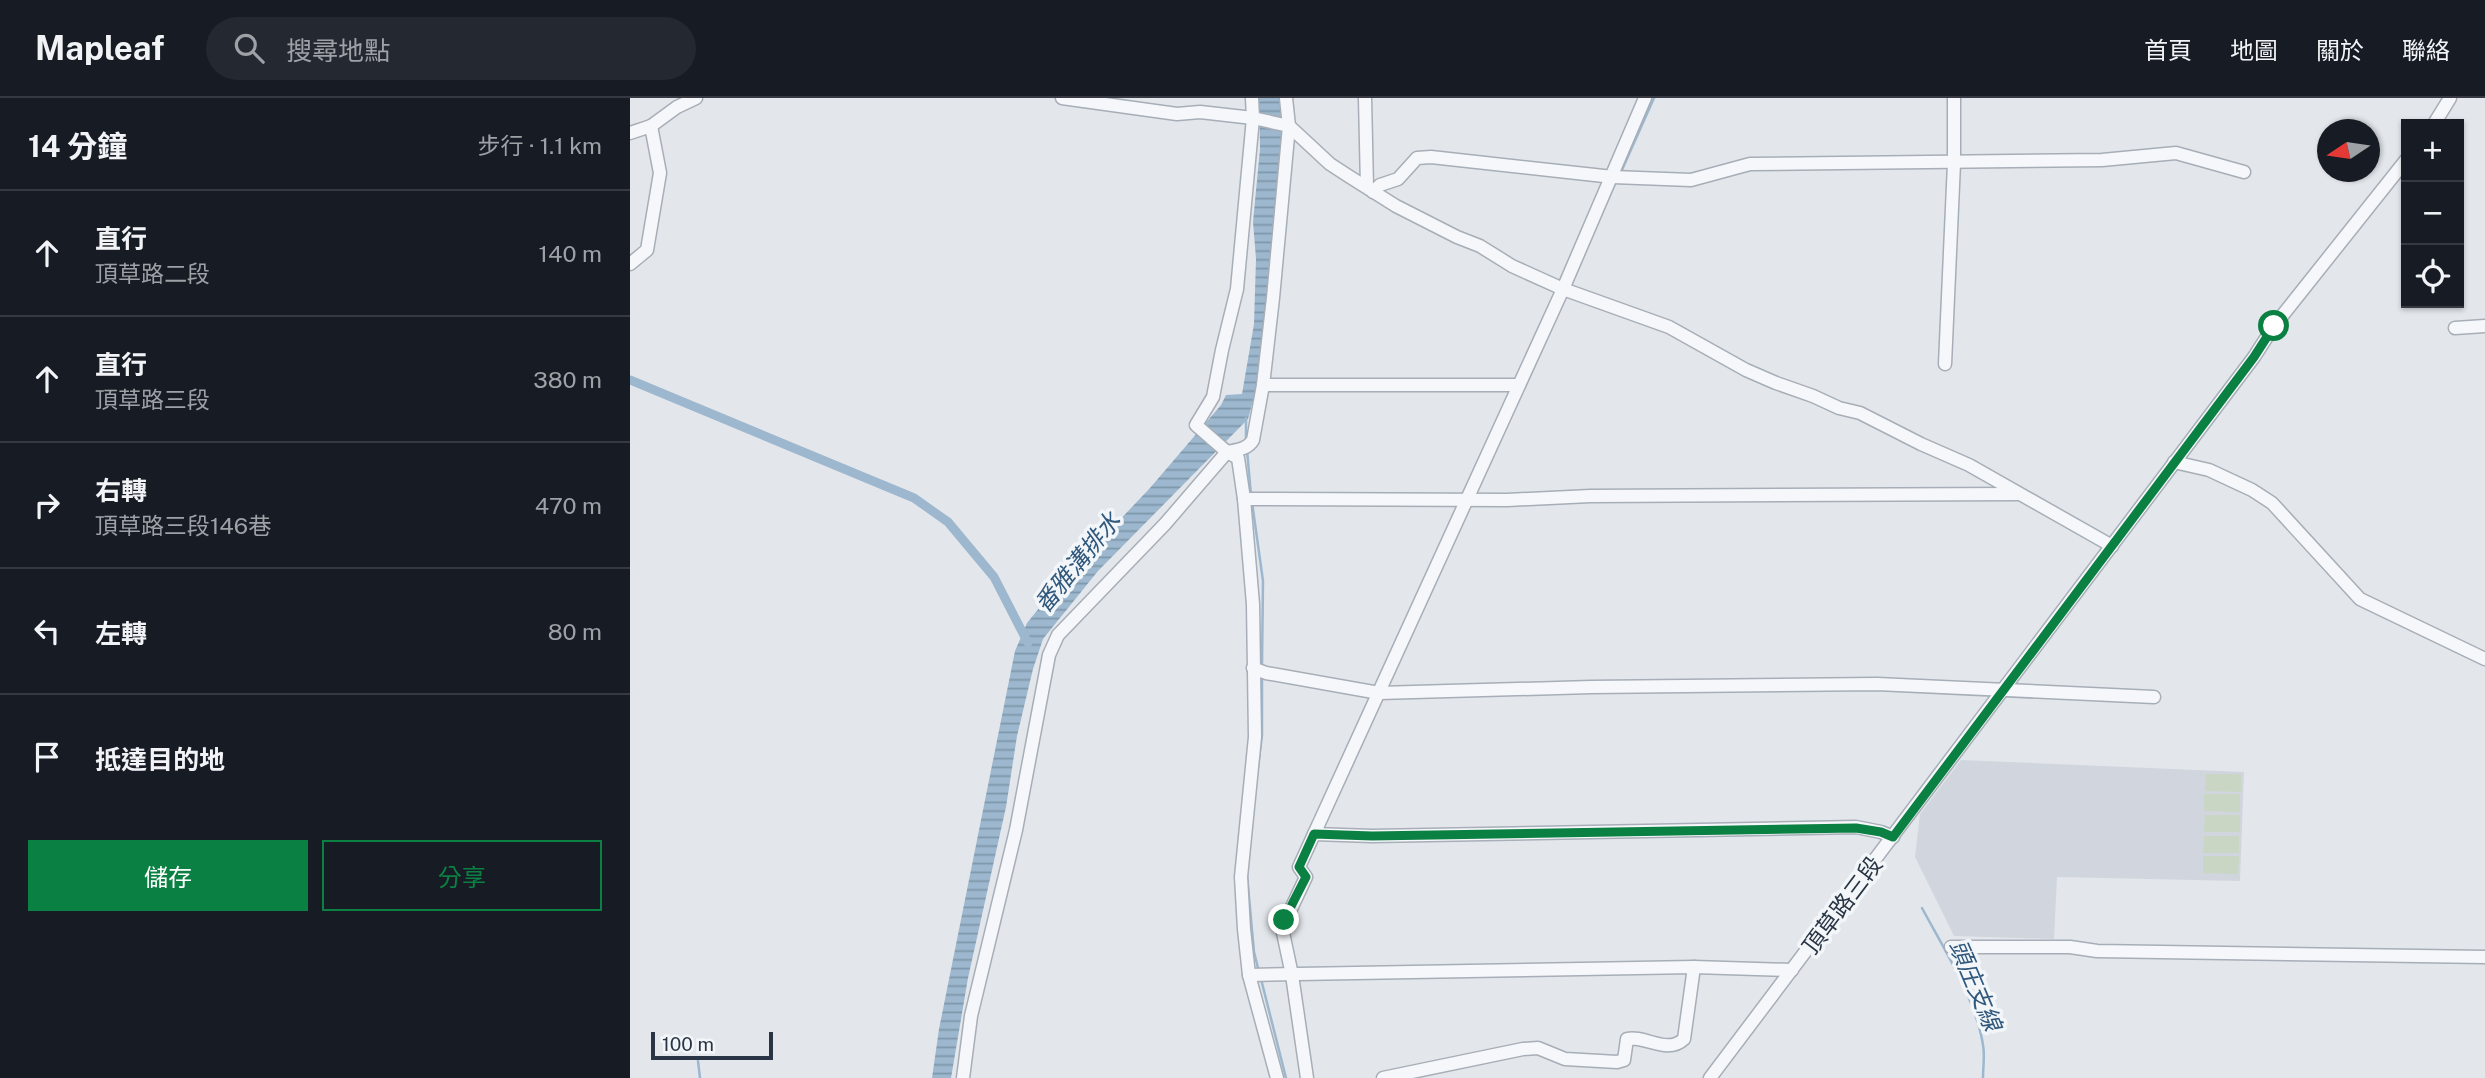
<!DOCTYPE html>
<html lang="zh-TW">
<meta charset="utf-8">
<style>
:root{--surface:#171b24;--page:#242831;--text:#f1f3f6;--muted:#9ea1a6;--line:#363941;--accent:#0b8043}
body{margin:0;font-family:"Public Sans","Noto Sans TC",sans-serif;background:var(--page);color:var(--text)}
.controls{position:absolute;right:21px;top:21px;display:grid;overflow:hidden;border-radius:0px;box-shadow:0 2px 5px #0004}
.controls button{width:63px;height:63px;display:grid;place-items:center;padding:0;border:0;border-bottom:2px solid var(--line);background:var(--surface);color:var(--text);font:35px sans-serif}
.compass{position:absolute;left:1687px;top:21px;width:63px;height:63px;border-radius:50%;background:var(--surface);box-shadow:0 2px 5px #0004;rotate:257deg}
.scale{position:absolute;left:21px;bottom:18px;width:122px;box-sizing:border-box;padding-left:7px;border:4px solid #293545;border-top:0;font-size:19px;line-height:24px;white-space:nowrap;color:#293545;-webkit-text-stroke:5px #f3f6f9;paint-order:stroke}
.stop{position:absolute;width:21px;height:21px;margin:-16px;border:5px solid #0b8043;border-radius:50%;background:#fff}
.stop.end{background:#0b8043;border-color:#fff;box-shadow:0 2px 7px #0008}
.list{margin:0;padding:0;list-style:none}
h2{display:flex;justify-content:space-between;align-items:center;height:91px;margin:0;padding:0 28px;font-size:30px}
h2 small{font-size:23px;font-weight:400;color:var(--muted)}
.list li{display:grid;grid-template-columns:46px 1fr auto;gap:21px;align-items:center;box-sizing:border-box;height:126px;padding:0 28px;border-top:2px solid var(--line)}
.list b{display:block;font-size:26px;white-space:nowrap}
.list p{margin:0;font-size:23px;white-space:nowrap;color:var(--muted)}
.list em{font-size:23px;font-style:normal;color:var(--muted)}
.actions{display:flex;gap:14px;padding:21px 28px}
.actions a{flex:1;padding:16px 0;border:2px solid var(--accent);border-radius:0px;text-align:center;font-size:24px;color:var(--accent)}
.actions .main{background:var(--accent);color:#fff}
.icon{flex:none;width:38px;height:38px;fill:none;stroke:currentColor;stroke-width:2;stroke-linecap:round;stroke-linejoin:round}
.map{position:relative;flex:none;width:1855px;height:980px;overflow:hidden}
header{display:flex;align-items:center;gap:42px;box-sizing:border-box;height:98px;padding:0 35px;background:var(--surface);border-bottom:2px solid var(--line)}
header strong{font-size:33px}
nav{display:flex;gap:38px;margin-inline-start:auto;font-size:24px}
.search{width:490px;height:63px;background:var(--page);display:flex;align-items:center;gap:18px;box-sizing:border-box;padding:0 24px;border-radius:38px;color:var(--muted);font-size:26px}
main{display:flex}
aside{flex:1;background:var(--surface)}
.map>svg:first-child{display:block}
.built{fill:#d1d6de}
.green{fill:#c9d6c3}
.water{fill:url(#water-rules)}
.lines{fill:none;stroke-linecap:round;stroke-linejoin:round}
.stream{stroke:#9cb7ce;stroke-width:2.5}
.canal{stroke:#9cb7ce;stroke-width:9}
.minor-casing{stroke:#a7aeb7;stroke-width:15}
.minor{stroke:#f6f7fa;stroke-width:12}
.route{stroke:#0b8043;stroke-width:9}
.labels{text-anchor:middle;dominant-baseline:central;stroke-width:7;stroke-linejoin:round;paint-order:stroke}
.street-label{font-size:23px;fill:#293545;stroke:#f3f6f9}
.water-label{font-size:24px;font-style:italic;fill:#30587c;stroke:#f3f6f9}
</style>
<header>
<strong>Mapleaf</strong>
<div class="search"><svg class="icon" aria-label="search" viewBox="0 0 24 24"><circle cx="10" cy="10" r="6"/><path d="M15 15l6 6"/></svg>搜尋地點</div>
<nav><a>首頁</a><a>地圖</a><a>關於</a><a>聯絡</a></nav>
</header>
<main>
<aside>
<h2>14 分鐘<small>步行 · 1.1 km</small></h2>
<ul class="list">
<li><svg class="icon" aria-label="ahead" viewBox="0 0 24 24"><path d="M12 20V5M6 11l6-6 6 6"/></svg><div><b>直行</b><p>頂草路二段</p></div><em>140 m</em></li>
<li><svg class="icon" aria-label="ahead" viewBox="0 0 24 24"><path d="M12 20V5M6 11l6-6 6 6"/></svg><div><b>直行</b><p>頂草路三段</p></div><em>380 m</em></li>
<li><svg class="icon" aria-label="right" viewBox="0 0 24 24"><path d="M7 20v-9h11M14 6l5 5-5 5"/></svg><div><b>右轉</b><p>頂草路三段146巷</p></div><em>470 m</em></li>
<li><svg class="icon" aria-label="left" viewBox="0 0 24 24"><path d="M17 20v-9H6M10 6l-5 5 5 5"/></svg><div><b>左轉</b></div><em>80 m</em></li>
<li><svg class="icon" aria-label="arrive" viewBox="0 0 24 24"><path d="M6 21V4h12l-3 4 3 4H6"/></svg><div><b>抵達目的地</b></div></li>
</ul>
<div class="actions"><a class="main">儲存</a><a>分享</a></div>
</aside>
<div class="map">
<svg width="1855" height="980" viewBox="0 0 1855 980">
<defs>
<pattern id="water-rules" width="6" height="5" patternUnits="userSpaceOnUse" patternTransform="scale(1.75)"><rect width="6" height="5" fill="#9cb7ce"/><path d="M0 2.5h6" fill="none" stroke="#7f96a9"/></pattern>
</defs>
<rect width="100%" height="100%" fill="#e3e7ec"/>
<polygon class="built" points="1331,662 1614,674 1610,783 1427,779 1424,841 1324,838 1285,759 1290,716"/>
<g class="green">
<polygon points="1576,676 1611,676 1611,694 1575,693"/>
<polygon points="1574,696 1610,696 1610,714 1574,713"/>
<polygon points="1575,717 1610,717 1610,734 1574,734"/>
<polygon points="1574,738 1609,738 1609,755 1573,755"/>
<polygon points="1573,758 1609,758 1608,776 1573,775"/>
</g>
<polygon class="water" points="629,0 650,0 652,52 636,216 626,292 618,321 468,473 413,541 403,571 387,638 376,709 338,880 321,980 302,980 309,931 385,553 397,525 426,489 520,390 591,307 596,297 612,296 624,226 626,161 623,124 630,51"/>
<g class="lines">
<g class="stream">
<polyline points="991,74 1024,0"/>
<polyline points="979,99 986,83"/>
<polyline points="616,320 616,342"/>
<polyline points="617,352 621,397"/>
<polyline points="622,404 633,483 632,568"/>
<polyline points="627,676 632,637 632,578"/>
<polyline points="617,777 624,854 629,874"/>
<path d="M1292,810c22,41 54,91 61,137 2,10 0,22 0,33"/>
<polyline points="631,881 656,980"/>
<polyline points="68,963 70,980"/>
</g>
<polyline class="canal" points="0,282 284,400 318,424 364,479 398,545"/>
<defs>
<g id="minor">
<polyline points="432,0 547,16 570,14 623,20 659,28 700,66 720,79 766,108 827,139 850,148 882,168 933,191 1039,229 1116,272 1146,285 1183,298 1209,310 1230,315 1291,346 1339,367 1482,448"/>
<polyline points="622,0 623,20 607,191 592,252 583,299 566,327 597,354 608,360 614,401 623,506 625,639 611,779 614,831 619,877 647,980"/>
<polyline points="735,0 737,89"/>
<polyline points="1804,26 1820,0"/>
<polyline points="0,35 21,28 47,9 66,0"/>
<polyline points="743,94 750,87 768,81 787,60 801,59 983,79 1061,82 1120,66 1472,62 1546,55 1614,74"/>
<polyline points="0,166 17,152 30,75 21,28"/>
<polyline points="1825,230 1855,228"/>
<polyline points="1315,266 1324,65 1324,0"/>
<polyline points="633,287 889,287"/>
<polyline points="1544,364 1579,372 1622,392 1642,405 1730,501 1855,561"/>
<polyline points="614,401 877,402 960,398 1387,396"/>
<polyline points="623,570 636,575 749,595 961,589 1247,586 1524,599"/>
<polyline points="684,736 742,738 1226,729 1251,734 1263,739"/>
<polyline points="1321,849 1440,849 1467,853 1855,859"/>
<polyline points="619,877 1064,869 1162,872"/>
<path d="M333,980l8,-62 45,-186 33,-175 9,-20 107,-111 62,-72c10,-2 21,-3 26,-12l10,-55 10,-87 16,-172 -3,-28"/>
<polyline points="677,980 662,877 652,830 676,779 669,769 933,191 1015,0"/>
<path d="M753,980l140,-29 15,-1 27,11 52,3 7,-2 3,-21c18,-4 40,16 57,0l10,-72"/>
<polyline points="1080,980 1624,259 1644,228 1776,62"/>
</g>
</defs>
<use href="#minor" class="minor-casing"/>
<use href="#minor" class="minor"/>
</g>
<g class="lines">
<polyline class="route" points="654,822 676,779 669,769 684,736 742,738 1226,730 1251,734 1263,739 1624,259 1644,228"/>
</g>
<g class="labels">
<g class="street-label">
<text transform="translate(1212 807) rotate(-53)">頂草路三段</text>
</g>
<g class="water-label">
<text transform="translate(447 464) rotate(-51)">番雅溝排水</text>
<text transform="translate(1346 887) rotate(67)">頭庄支線</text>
</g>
</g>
</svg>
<div class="controls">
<button>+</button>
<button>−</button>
<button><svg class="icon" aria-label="locate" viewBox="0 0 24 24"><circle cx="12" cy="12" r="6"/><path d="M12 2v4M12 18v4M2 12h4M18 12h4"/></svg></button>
</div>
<svg class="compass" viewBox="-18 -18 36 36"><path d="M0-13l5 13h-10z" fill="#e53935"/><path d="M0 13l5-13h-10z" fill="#9ea1a6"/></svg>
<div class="scale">100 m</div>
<div class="stop" style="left:1644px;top:228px"></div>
<div class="stop end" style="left:654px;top:822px"></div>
</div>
</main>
